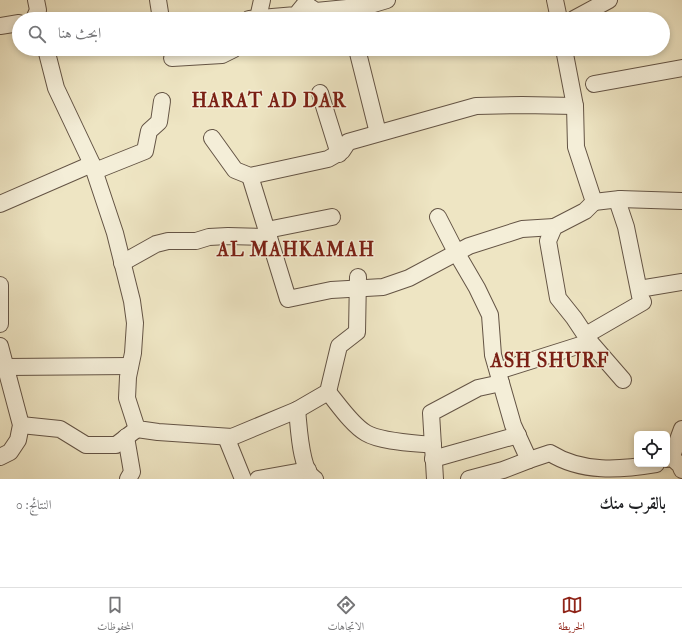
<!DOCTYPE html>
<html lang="ar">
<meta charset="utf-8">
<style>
:root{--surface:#fff;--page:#f6f6f6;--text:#202124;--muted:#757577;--line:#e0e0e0;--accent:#8f2418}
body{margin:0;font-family:"IM FELL Double Pica",Amiri,serif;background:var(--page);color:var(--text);direction:rtl}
.controls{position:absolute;right:12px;bottom:12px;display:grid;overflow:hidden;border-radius:6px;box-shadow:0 2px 6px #0003}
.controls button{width:36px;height:36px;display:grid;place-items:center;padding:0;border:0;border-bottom:1px solid var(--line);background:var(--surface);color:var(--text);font:20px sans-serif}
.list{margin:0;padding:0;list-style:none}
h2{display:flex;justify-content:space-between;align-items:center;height:52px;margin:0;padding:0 16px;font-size:17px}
h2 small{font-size:13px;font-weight:400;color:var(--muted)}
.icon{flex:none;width:22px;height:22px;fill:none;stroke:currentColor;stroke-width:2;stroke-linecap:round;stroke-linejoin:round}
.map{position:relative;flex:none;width:682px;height:479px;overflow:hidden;direction:ltr}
.search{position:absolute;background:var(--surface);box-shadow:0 2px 6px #0003;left:12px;right:12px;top:12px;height:44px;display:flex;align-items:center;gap:10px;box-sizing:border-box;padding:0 14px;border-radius:22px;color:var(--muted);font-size:15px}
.sheet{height:108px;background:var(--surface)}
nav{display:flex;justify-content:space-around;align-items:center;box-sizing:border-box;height:56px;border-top:1px solid var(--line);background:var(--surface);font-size:11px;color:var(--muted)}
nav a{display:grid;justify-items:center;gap:2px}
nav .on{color:var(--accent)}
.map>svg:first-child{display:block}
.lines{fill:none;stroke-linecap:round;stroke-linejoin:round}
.minor-casing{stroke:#645445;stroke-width:18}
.minor{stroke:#f4eed8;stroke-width:16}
.labels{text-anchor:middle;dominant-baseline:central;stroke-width:3;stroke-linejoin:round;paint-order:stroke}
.district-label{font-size:19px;font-weight:bold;letter-spacing:1px;fill:#7a1f14;stroke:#f4eed8}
</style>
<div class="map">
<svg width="682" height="479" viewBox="0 0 682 479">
<rect width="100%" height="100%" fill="#eee5c3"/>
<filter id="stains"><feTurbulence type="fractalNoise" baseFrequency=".005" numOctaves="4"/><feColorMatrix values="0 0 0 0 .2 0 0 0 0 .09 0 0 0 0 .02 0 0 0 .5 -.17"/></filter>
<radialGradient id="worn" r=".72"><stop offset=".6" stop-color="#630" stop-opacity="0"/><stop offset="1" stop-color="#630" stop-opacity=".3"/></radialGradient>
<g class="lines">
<defs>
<g id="minor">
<polyline points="158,0 161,19"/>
<polyline points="555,0 559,19"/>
<polyline points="305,4 316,11 367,6 387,0"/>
<polyline points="258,18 262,0"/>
<polyline points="34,19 38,10 36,0"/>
<polyline points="249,19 296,15 305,4 306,0"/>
<polyline points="574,19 609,0"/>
<polyline points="0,26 19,23"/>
<polyline points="46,49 56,88 92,164 115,233 132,301 135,323 133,353 128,377 127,398 137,429 158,432 232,437 297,410 328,392 339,346 357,332 358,277"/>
<polyline points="357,49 378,133"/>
<polyline points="564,49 575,106 576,147 594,202 585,211 554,227 548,241 558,298 574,318 590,342 623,380"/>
<polyline points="172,58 222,55 234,49"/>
<polyline points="594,84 682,68"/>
<polyline points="320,93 339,154"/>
<polyline points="212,138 235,170 250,176 328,159 342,151 348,142 476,106 522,105 575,106"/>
<polyline points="95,171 145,151 149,131 159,122 162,101"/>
<polyline points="250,176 288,299 331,290 383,287 409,278 469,246 522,229 554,227"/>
<polyline points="594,202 620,199 682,201"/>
<polyline points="0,204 92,164"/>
<polyline points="438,217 456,252 477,288 490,315 493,355 513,425 529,460"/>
<polyline points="267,230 332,217"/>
<polyline points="122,263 156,244 168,241 196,241 209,237 228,236 269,237"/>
<polyline points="0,285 0,324"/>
<polyline points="639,289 682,282"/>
<polyline points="586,335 643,302 640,296 626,227 619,206 620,199"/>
<polyline points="0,346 21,425 18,440 10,452 0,457"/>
<polyline points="6,367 130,366"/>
<polyline points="498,371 590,342"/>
<path d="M328,392c10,12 24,33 38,41 15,9 49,10 67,12"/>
<path d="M297,410c2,16 3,61 18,69"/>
<polyline points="21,425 60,429 86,445 116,445 137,429"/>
<polyline points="126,437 132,472 128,479"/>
<polyline points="226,437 243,479"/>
<polyline points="671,457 680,465 682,470"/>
<polyline points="433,459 518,435"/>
<polyline points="667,459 672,456 682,429"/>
<polyline points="258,479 308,470"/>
<polyline points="435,479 431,413 478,388 501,383"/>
<path d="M469,479l34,-9 26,-10 21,-7c32,20 70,17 106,11"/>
</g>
</defs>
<use href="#minor" class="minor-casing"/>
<use href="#minor" class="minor"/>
</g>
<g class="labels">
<g class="district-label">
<text x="269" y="101">HARAT AD DAR</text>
<text x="296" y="250">AL MAHKAMAH</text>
<text x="550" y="361">ASH SHURF</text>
</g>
</g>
<rect width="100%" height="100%" filter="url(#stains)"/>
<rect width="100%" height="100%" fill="url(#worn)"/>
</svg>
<div class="controls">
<button><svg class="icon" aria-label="locate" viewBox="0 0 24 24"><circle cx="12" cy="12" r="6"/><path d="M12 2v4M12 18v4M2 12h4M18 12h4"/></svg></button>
</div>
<div class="search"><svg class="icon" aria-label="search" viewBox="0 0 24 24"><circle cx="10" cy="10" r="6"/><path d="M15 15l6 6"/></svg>ابحث هنا</div>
</div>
<section class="sheet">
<h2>بالقرب منك<small>النتائج: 0</small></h2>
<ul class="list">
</ul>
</section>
<nav>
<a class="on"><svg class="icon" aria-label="map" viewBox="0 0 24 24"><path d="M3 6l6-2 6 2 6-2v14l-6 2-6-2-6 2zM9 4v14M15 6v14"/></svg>الخريطة</a>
<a><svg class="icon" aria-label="directions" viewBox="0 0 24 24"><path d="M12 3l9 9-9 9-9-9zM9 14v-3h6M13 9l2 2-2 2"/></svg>الاتجاهات</a>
<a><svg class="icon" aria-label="saved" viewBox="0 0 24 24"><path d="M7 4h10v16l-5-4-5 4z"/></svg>المحفوظات</a>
</nav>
